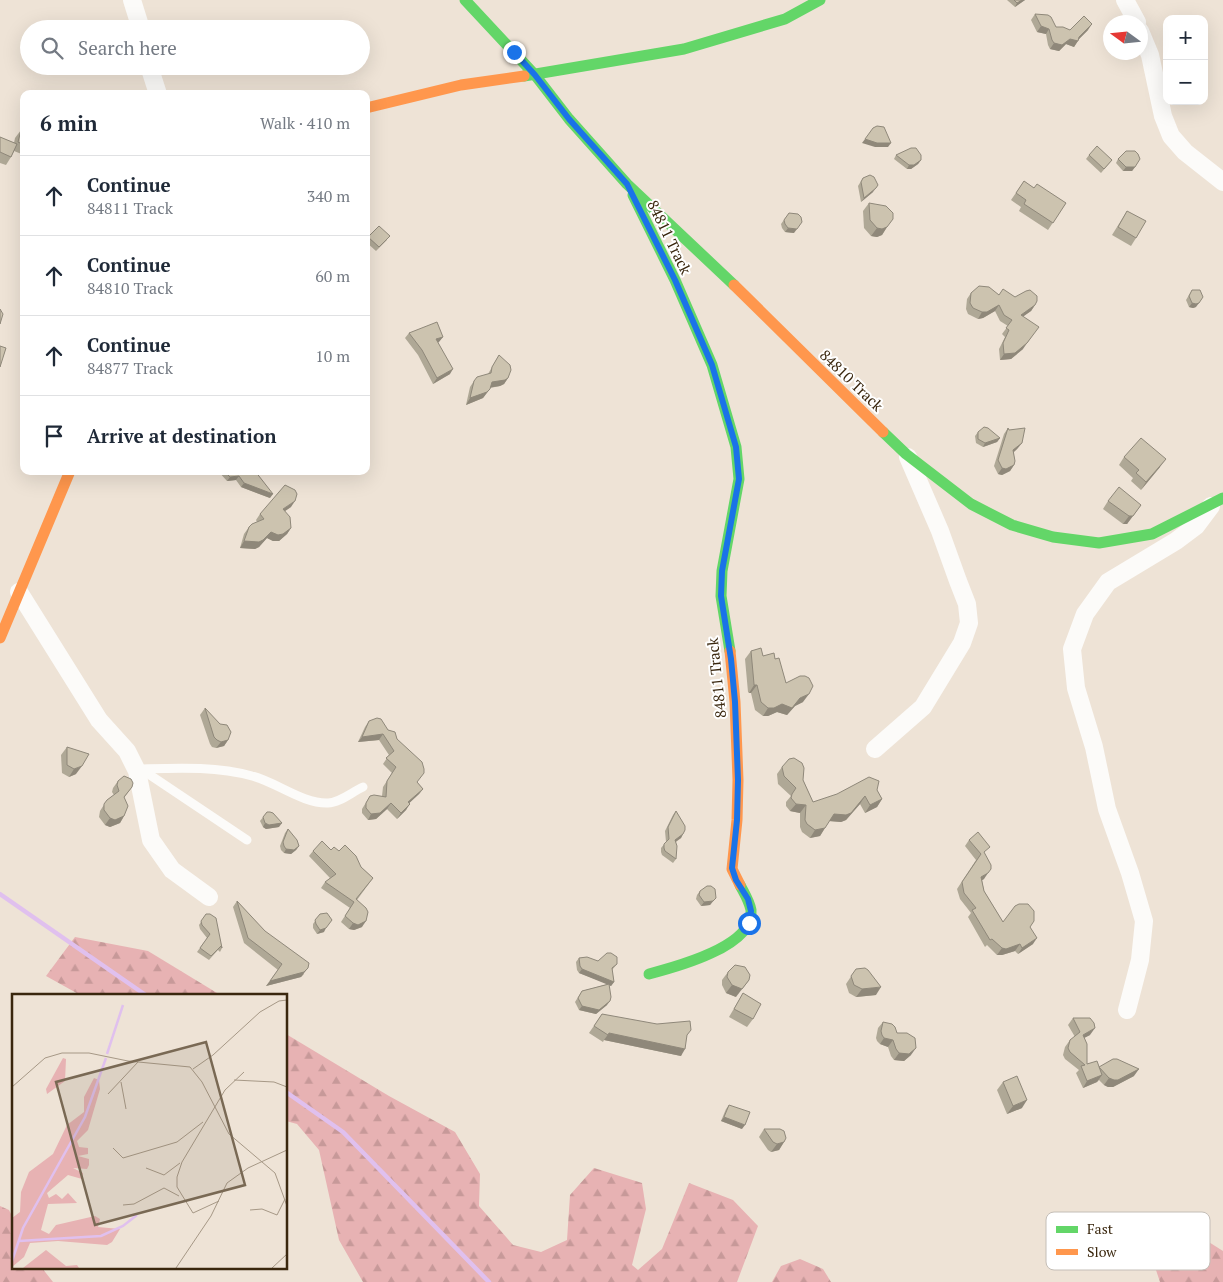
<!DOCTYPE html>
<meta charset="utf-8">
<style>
:root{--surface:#fff;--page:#f6f6f7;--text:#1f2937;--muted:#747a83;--line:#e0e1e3}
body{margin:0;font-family:"PT Serif",serif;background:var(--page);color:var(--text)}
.controls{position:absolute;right:15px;top:15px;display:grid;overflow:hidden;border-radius:10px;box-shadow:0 5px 20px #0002}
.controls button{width:45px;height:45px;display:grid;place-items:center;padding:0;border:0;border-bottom:1px solid var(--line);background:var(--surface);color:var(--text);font:25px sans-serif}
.compass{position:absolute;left:1103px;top:15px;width:45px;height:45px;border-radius:50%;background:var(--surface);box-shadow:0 5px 20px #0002;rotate:285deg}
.stop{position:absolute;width:15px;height:15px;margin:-11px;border:4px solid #1a73e8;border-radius:50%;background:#fff}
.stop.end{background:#1a73e8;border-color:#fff;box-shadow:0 1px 5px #0008}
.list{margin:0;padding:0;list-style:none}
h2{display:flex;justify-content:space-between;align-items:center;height:65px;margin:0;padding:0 20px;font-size:21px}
h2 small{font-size:16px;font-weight:400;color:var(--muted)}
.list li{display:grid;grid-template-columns:32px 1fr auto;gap:15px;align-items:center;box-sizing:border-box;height:80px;padding:0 20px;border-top:1px solid var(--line)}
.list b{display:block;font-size:19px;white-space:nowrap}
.list p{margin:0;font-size:16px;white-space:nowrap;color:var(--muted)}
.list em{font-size:16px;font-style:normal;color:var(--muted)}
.icon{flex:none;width:28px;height:28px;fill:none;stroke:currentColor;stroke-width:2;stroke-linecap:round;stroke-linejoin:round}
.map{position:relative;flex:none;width:1223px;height:1282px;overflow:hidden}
.search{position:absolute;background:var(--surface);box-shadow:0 5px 20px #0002;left:20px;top:20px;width:350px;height:55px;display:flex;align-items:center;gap:12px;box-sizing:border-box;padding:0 18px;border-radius:28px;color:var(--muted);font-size:19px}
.panel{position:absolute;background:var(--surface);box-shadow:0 5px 20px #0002;left:20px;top:90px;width:350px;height:385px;border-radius:10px}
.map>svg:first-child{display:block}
.forest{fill:url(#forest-firs)}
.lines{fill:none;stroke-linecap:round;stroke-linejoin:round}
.stream{stroke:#e0c0ee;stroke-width:4.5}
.lane{stroke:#fcfbf9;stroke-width:9}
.street{stroke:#fcfbf9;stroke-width:18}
.fast{stroke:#63d668;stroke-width:11}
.slow{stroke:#ff974d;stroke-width:11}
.wall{fill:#afa896}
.shaded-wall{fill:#8f887a}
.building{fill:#ccc3af;stroke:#8f887a}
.route{stroke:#1a73e8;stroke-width:6}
.labels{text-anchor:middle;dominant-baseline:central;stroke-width:4;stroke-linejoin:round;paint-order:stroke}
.street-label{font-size:15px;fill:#3a270e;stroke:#fff}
.inset-river{fill:none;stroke:#e0c0ee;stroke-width:2.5}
.inset-road{fill:none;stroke:#a69886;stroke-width:1}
.view{fill:#796954;fill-opacity:0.15;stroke:#796954;stroke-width:2.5}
.inset-edge{fill:none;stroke:#3a270e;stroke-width:2.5}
.key{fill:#fff;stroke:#c4beb7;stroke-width:1}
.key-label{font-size:14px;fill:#3a270e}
</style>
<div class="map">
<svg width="1223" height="1282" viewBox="0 0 1223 1282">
<defs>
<pattern id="forest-firs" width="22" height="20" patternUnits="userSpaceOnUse" patternTransform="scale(1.25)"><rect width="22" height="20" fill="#e7b2b3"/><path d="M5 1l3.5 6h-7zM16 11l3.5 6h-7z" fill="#c79999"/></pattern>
</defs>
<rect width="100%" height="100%" fill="#eee3d6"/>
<g class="forest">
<polygon points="75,937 148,951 222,996 82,996 46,976"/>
<polygon points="286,1034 389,1096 455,1132 480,1174 479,1206 513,1245 541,1252 567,1240 570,1195 594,1168 642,1183 646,1209 632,1265 638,1270 662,1249 689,1183 733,1200 758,1226 737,1282 363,1282 339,1240 319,1150 297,1124 286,1121"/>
<polygon points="0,1206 9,1210 14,1220 14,1268 42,1268 53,1282 0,1282"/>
<polygon points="1185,1227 1223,1251 1223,1282 1160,1282 1154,1264 1167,1230"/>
<polygon points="800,1259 823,1269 831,1282 772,1282 781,1266"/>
</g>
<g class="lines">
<g class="stream">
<polyline points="0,894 147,996"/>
<polyline points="286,1092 343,1132 489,1282"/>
</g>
<g class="lane">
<path d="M140,769c37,-1 76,-3 112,7 24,6 51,28 76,27 11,0 24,-11 35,-16"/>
<polyline points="141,769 247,840"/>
</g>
<g class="street">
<polyline points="132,0 141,29"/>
<polyline points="1125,0 1137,22"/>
<polyline points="1140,31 1150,55 1163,116 1171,136 1185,152 1223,182"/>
<polyline points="149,66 158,94"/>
<polyline points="19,592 99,720 127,751 137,771 151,840 172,870 209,897"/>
<polyline points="875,749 923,707 962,643 969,623 967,604 958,581 940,531 908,457"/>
<polyline points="1127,1010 1140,960 1144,921 1130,873 1107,809 1094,747 1076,688 1072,649 1085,614 1108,582 1176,541 1196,526 1211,506"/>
</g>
<g class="fast">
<polyline points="465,0 535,75 569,119 627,184 734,285"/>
<polyline points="524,76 684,49 785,19 820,0"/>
<polyline points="633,195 675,280 712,365 736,447 739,479 722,571 721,596 730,651"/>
<polyline points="883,432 906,454 971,504 1012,525 1053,537 1099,543 1152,534 1223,498"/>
<path d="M649,974c27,-7 106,-28 102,-64 -2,-10 -7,-17 -11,-25"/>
</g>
<g class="slow">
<polyline points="366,108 461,85 524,76"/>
<polyline points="734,285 883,432"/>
<polyline points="0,638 70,471"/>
<polyline points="730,651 735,702 738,780 737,820 732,869 740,885"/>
</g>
</g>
<g class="wall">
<polygon points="1007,0 1025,0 1015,7"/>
<polygon points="1035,14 1056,27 1070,30 1088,30 1078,40 1074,47 1066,44 1059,51 1050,49 1048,45 1046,34 1037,32 1031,20"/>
<polygon points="24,128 24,155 14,151 11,157 6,165 0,163 0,137 14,143 15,138 21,130"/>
<polygon points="896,155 921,160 918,164 911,169 907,169 894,159"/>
<polygon points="1089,155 1112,160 1101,173 1086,159"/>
<polygon points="1118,159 1135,167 1132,171 1123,171 1116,163"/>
<polygon points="863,178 873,192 861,202 858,186"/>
<polygon points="1024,181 1034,188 1066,203 1048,230 1019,211 1021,207 1011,200"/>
<polygon points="869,203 887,227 882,235 877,237 871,236 864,228 863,211"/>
<polygon points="1127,211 1136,238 1131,246 1112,235"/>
<polygon points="789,213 794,233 785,232 782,228 781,224"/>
<polygon points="368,237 387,240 376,251 366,242 366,240"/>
<polygon points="1192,290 1196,307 1193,308 1189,307 1186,300"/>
<polygon points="971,293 999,295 1015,297 1035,305 1031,311 1023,316 1023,349 1011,359 1000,360 999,349 1005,337 1002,334 1008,326 1000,321 995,311 983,318 978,319 968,314 966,309 967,299"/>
<polygon points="409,333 443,337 438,342 450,374 433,384 418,355 405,338"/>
<polygon points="499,355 508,378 504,384 500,386 490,388 483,398 466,405 470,387 474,381 488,374"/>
<polygon points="1008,428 1009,430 1022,443 1017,449 1014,452 1014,465 1010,471 1002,475 998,474 994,466 1004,434"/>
<polygon points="978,432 1000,438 997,442 983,447 976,443 975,436"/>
<polygon points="1124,457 1160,467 1141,490 1131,481 1133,478 1119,465"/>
<polygon points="218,471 255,471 270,498 241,487 236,480 227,481"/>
<polygon points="1108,501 1141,505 1127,524 1123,524 1103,509"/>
<polygon points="291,507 285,511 291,528 287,534 279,541 273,541 267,538 259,547 255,549 240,548 244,534 249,527 257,522 256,520 260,514"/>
<polygon points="751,651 763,656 775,659 786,683 803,702 795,706 787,715 777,712 768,716 763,716 755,710 751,693 749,693 748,692 745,659"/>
<polygon points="205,708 228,740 224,746 216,748 212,747 210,744 200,715"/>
<polygon points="369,721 388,730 397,739 417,782 423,789 419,794 409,803 406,810 397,819 387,809 376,819 368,820 362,813 362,809 370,796 382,796 383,787 392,773 383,764 389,755 379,740 358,742 365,727"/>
<polygon points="67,747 76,774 69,777 62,773 61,755"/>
<polygon points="782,767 803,780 813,802 877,790 882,799 877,807 865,813 860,804 846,820 841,822 829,821 820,836 810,838 802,832 800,827 800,813 790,811 786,806 786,802 791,796 778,784 777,774"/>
<polygon points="118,781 132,787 124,798 124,816 120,823 110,827 105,825 99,817 100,811 107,800 114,795 112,792 113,788"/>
<polygon points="676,811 683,834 681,838 676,842 676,859 673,863 662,855 661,852 661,848 666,842 665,831 673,815"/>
<polygon points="267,812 279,827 266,829 263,827 260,821"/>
<polygon points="288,829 299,846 296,850 291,854 284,853 281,850 280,846 285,833"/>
<polygon points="969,840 985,854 984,879 982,880 984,891 1003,922 1030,927 1033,944 1018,954 1015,951 1002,955 997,955 987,945 985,947 968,917 971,913 960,899 957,889 976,860 965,846"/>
<polygon points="331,850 339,851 361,867 373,878 357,900 362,927 354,930 349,929 341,922 350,908 321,888 325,882 330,878 309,856 313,851"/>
<polygon points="700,891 716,898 710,905 701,906 696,899 697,895"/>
<polygon points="237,901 304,974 301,977 266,986 278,970 244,943 233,907"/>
<polygon points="206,914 222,948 220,952 218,950 209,960 197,952 207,938 200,929 199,925"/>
<polygon points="320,914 324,932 317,934 313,928 313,924"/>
<polygon points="579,958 617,964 612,970 614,982 611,986 609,985 607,1005 596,1014 579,1010 575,1002 582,991 608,984 579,973 577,970 576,962"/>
<polygon points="856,969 876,995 856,997 849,993 846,984"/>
<polygon points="728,972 736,997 726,993 722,985 722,980"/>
<polygon points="743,993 753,1019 747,1027 729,1017"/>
<polygon points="602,1014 687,1035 681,1056 604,1040 603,1042 589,1033"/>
<polygon points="1073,1018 1090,1035 1084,1038 1087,1064 1134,1076 1113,1087 1108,1087 1104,1085 1099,1080 1097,1082 1083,1088 1076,1073 1079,1070 1065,1059 1063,1055 1065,1047 1070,1040 1075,1037 1068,1025"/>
<polygon points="883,1022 897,1033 911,1055 904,1061 894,1060 891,1056 888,1047 880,1044 877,1041 876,1038 878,1028"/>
<polygon points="1003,1082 1022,1108 1007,1114 997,1090"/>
<polygon points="729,1105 742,1129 721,1121 726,1109"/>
<polygon points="764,1129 784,1142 779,1150 771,1152 768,1150 759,1137"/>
</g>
<g class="shaded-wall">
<polygon points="1022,0 1025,0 1015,7 1017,3"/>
<polygon points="1092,24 1088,30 1077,41 1078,41 1074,47 1066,44 1059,51 1050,49 1054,43 1079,37"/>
<polygon points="1041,26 1049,29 1046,34 1037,32"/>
<polygon points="865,139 891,143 888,147 875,147 862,143"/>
<polygon points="921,160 918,164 911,169 907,169 909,165"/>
<polygon points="1126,167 1135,167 1132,171 1123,171"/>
<polygon points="876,188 873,192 861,202 864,198"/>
<polygon points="887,227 882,235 877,237 871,236 877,228"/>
<polygon points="788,228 797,229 794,233 785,232"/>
<polygon points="1192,303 1199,303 1196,307 1193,308 1189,307"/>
<polygon points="999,305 995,311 983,318 978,319 982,312"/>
<polygon points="1035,305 1031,311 1017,321 1021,315"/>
<polygon points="1034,333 1023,349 1011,359 1000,360 1004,354"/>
<polygon points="443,337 439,342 433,345 436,339"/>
<polygon points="453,369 450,374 433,384 437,378"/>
<polygon points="508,378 504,384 500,386 487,388 492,382"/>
<polygon points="490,389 483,398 466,405 470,398"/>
<polygon points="1000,438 997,442 983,447 985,443"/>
<polygon points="1022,443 1017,449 1009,456 1013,450"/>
<polygon points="1166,459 1160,467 1141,490 1146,482"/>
<polygon points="1014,465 1010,471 1002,475 998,474 1002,468"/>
<polygon points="239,476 236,480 227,481 230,477"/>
<polygon points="244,483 273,494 270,498 241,487"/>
<polygon points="295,501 291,507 279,515 283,509"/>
<polygon points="1141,505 1127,524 1123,524 1129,516"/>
<polygon points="291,528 287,534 279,541 273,541 267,538 259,547 255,549 240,548 244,541 271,532"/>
<polygon points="754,685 757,685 751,693 749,693"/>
<polygon points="809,694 803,702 795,706 787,715 777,712 768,716 763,716 768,708 800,698"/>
<polygon points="383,734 379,740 358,742 362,737"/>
<polygon points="228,740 224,746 216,748 221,742"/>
<polygon points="82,766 76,774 69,777 74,769"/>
<polygon points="423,789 419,794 404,808 408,802"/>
<polygon points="865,796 860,804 846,820 841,822 829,821 834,814"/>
<polygon points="882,799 877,807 865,813 870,805"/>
<polygon points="391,803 387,809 376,819 368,820 371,814"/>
<polygon points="410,804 406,810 397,819 401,813"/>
<polygon points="796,804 806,805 800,813 790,811"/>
<polygon points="124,816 120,823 110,827 105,825 110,818"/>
<polygon points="265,823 282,823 279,827 266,829 263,827"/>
<polygon points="825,828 820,836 810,838 815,830"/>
<polygon points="683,834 681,838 672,844 675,840"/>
<polygon points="299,846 296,850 291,854 284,853 286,849"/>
<polygon points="988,873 984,879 977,883 981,877"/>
<polygon points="713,901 710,905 701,906 704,902"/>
<polygon points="366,921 362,927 354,930 349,929 353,923"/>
<polygon points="326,928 324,932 317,934 320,930"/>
<polygon points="1037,938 1033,944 1018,954 1022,948"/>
<polygon points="1020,944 1015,951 1002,955 997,955 1002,948"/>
<polygon points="308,968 301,977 266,986 270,981"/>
<polygon points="582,969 614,982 611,986 579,973"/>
<polygon points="749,980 736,997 726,993 732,985"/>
<polygon points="881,987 876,995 856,997 862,989"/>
<polygon points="610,1001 607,1005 596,1014 579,1010 582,1006"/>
<polygon points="1095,1028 1090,1035 1078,1041 1083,1035"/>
<polygon points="609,1033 685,1049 681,1056 604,1040"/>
<polygon points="884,1038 893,1040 888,1047 880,1044"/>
<polygon points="916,1048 911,1055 904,1061 894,1060 899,1053"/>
<polygon points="1139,1069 1134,1076 1113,1087 1108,1087 1104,1085 1109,1078"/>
<polygon points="1102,1075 1097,1082 1083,1088 1087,1081"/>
<polygon points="1027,1100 1022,1108 1007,1114 1013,1106"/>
<polygon points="724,1117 745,1125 742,1129 721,1121"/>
<polygon points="784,1142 779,1150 771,1152 777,1144"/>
</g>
<g class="building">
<polygon points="1014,0 1022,0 1017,3"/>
<polygon points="1035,14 1048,15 1051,17 1056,27 1063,27 1070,30 1084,16 1092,24 1079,37 1078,41 1070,39 1062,45 1054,43 1052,40 1049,29 1041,26"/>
<polygon points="877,126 884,127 891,143 877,143 865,139 873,128"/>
<polygon points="24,128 24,145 18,142 21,130"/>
<polygon points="0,137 17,144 11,157 0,152"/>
<polygon points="1097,146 1112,160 1104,169 1089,155"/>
<polygon points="911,148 916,148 921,155 921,160 914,165 909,165 896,155"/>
<polygon points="1126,151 1135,151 1138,154 1140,159 1135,167 1126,167 1118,159"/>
<polygon points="870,175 874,177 878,185 876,188 864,198 861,182 863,178"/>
<polygon points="1024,181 1034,188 1037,184 1066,203 1053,223 1024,204 1026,200 1016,193"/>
<polygon points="869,203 886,206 893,213 893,219 887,227 882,229 877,228 870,220"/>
<polygon points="1127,211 1146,221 1136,238 1118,227"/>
<polygon points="789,213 798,214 801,217 802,222 797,229 788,228 785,224 784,220"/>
<polygon points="379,226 390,236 379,247 368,237"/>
<polygon points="979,286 989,287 999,295 1003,289 1015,297 1026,291 1030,290 1037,296 1037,301 1035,305 1021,315 1039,327 1027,343 1015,353 1004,354 1003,343 1009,330 1006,328 1012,320 1004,315 999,305 987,312 982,312 973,308 970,303 971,293"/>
<polygon points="1192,290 1200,290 1203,297 1199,303 1196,304 1192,303 1189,296"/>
<polygon points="0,309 3,314 0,324"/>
<polygon points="437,322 443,337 436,339 453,369 437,378 422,350 409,333"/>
<polygon points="0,346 6,348 0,367"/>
<polygon points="499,355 510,365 511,370 508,378 505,380 492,382 490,389 487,392 470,398 474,381 477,377 491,373 492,367"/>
<polygon points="984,427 988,428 1000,438 985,443 978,439 978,432"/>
<polygon points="1008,428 1009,430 1025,428 1022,443 1013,450 1015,461 1014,465 1006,469 1002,468 998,460"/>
<polygon points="1141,438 1166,459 1146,482 1136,473 1139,470 1124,457"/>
<polygon points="224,471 255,471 273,494 244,483 239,476 230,477"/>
<polygon points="285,485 295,490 297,494 295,501 283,509 290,517 291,528 283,534 278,535 271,532 263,540 259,542 244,541 249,527 252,524 264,519 260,514"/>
<polygon points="1119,487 1141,505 1133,516 1129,516 1108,501"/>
<polygon points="761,648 763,656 774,653 775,659 779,658 786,683 800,676 805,676 809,678 813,686 809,694 800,698 792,708 782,704 774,708 768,708 761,702 757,685 754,685 754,684 751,651"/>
<polygon points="205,708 220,724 227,725 231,732 228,740 221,742 217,740 214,737"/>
<polygon points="377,718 381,719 388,730 395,732 397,739 422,762 424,769 424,773 417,782 423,789 408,802 410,804 401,813 391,803 380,813 371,814 366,808 366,803 370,796 374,795 386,797 387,781 396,767 386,758 394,751 383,734 362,737 369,721"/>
<polygon points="67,747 89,754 82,766 74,769 67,765"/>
<polygon points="794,758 802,763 804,768 803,780 813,802 837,794 869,777 879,781 877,790 882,799 870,805 865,796 851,813 846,815 834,814 825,828 815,830 807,824 805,820 806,805 796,804 791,798 792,794 796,788 784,776 782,767 789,759"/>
<polygon points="124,776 131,779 133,783 132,787 124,797 128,806 124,816 115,820 110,818 104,810 104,804 107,800 119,791 117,785 118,781"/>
<polygon points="676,811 685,826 685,830 683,834 675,840 677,846 676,859 665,851 664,848 664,844 669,839 668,827"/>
<polygon points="267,812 270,812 273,813 282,823 269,825 265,823 263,817"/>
<polygon points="288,829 297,840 299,846 294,850 286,849 284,846 283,842"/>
<polygon points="978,832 990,847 984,852 991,865 991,869 988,873 981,877 984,891 1003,922 1015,906 1019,904 1028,904 1034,911 1034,921 1030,927 1037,938 1022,948 1020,944 1006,949 1002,948 992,939 990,940 972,910 976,908 964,893 962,882 981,854 969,840"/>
<polygon points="322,841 331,850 334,847 339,851 345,845 356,856 361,867 373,878 356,899 366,908 368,912 366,921 358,925 353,923 345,916 354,902 325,882 336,874 313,851"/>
<polygon points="707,886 711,886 715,889 716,898 713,901 704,902 699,895 700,891"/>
<polygon points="237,901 265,931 309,963 308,968 304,972 270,981 282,964 248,938"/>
<polygon points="327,913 332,920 326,928 320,930 316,924 315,920 320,914"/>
<polygon points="206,914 210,914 216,918 222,948 221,946 211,956 200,948 210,934 202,925 201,921"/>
<polygon points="607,953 611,953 617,957 617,964 612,968 614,982 582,969 580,966 579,958 587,957 598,961"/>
<polygon points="735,965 745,967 750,975 749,980 742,989 732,985 727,977 728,972"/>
<polygon points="865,968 868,970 881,987 862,989 854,985 851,976 856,969"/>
<polygon points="609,984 611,997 610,1001 599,1010 582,1006 578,998 582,991"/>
<polygon points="743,993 761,1004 753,1019 734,1009"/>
<polygon points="602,1014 657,1024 690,1021 691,1030 687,1035 685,1049 609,1033 608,1035 594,1026"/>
<polygon points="1073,1018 1090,1018 1094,1023 1095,1028 1083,1035 1087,1044 1087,1064 1097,1061 1102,1075 1087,1081 1081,1066 1085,1065 1070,1052 1068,1048 1070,1040 1080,1032"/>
<polygon points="883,1022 892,1024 895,1027 897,1033 907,1033 915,1038 916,1048 909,1054 899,1053 896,1049 893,1040 884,1038 882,1035 881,1031"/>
<polygon points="1113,1059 1117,1059 1139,1069 1118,1080 1114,1080 1109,1078 1099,1067"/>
<polygon points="1017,1076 1027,1100 1013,1106 1003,1082"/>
<polygon points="729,1105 750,1112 745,1125 724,1117"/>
<polygon points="764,1129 780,1129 784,1131 786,1138 784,1142 777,1144 773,1142"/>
</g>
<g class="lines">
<polyline class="route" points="514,52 535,75 569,119 627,184 675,280 712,365 736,447 739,479 722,571 721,596 731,659 735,702 738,780 737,820 732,868 736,880 748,899 751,911 749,923"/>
</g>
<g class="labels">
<g class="street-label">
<text transform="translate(670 237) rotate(64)">84811 Track</text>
<text transform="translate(852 380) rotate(44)">84810 Track</text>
<text transform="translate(716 678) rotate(-96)">84811 Track</text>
</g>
</g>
<g transform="translate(12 994)">
<rect width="275" height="275" fill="#eee3d6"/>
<path d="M51,64l3,1 -1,22 -18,13 -1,-5zM82,84l5,2 1,9 -12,41 -11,11 2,6 9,1v6l-10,2 11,3v6l-2,4 -14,-1 10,5 -1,6 -14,-4 -21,18 2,5 7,-4 6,5 6,-6 9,10 -29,1 -7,26 8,4 7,-9 39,-9 5,3 -2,8 22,2 -8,13 -5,3 -49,-4 -28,2 -6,14 -12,10v-49l8,-6 1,-20 8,-20 24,-18 14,-29 17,-13v-15zM34,256l20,16 11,-1 2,3h-56z" fill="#e7b2b3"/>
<path class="inset-river" d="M95,60l16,-49M7,247l82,-5 22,-10 14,-11M0,267l11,-33 62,-111 21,-59"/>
<path class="inset-road" d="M181,75l20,-14 47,-43 19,-11 8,-1M222,86l40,2 13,5M109,88l5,27M0,93l33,-29 17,-5h27l39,8 62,6 12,15 27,52 46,39 12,33M96,100l30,-32M101,154l10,10 54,-16 26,-20M134,174l18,7 16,-12M207,207l-26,12 -16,-26v-10l5,-15 43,-72 19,-18M111,211l11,-1 30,-16 15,8M238,216l12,-1 15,6 8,-16M164,274l35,-52 16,-33 21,-15 39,-18M260,274l15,-14"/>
<path class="view" d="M194,48l39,143 -150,40 -39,-143z"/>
<rect width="275" height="275" class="inset-edge"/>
</g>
<rect x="1046" y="1212" width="164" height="58" rx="8" class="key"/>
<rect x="1056" y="1226" width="22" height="7" fill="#63d668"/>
<rect x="1056" y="1249" width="22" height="6" fill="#ff974d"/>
<g class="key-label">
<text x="1087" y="1234">Fast</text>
<text x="1087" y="1257">Slow</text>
</g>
</svg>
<div class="controls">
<button>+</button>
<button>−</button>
</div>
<svg class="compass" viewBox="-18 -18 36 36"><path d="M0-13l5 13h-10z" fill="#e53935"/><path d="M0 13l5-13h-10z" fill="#747a83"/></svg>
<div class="stop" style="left:749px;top:923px"></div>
<div class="stop end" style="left:514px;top:52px"></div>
<div class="search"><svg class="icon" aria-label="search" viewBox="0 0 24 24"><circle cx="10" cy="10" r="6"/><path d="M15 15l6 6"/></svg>Search here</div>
<section class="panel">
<h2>6 min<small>Walk · 410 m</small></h2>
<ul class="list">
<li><svg class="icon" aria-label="ahead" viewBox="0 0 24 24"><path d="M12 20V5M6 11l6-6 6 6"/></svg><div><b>Continue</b><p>84811 Track</p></div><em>340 m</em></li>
<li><svg class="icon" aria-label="ahead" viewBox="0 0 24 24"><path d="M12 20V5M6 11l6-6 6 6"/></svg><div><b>Continue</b><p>84810 Track</p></div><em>60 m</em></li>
<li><svg class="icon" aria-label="ahead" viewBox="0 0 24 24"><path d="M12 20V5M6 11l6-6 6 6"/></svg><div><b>Continue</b><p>84877 Track</p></div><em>10 m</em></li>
<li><svg class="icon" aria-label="arrive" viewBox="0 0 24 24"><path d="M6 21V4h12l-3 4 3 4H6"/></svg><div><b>Arrive at destination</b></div></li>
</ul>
</section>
</div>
